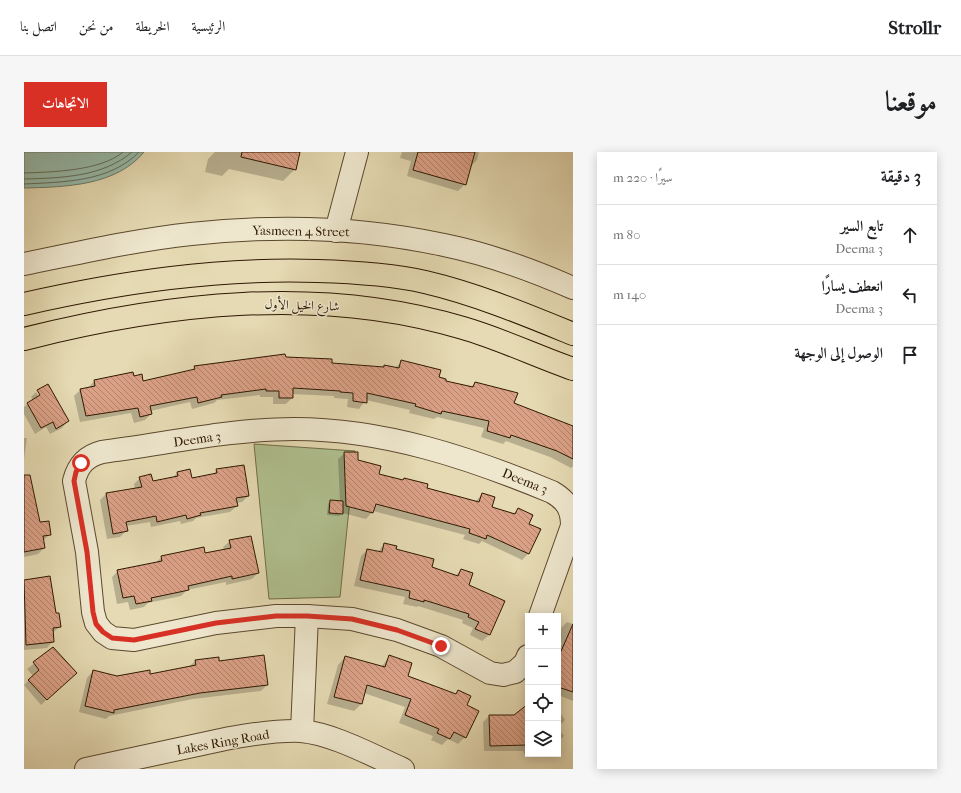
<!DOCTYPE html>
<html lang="ar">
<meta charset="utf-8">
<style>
:root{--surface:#fff;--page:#f6f6f6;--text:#202124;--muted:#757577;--line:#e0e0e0;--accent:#d93025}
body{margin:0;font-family:"IM FELL French Canon",Amiri,serif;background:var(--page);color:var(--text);direction:rtl}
.controls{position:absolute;right:12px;bottom:12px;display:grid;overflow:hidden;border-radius:0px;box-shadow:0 2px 10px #0003}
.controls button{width:36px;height:36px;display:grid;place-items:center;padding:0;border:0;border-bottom:1px solid var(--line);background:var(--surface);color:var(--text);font:20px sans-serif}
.stop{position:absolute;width:12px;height:12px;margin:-9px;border:3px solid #d93025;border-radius:50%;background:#fff}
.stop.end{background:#d93025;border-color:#fff;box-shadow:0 1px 4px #0008}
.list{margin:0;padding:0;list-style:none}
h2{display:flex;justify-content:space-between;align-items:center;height:52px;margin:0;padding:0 16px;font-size:17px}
h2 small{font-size:13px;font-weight:400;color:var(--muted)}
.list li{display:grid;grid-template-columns:26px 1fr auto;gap:12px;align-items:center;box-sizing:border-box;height:60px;padding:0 16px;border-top:1px solid var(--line)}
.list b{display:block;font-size:15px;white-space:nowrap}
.list p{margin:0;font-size:13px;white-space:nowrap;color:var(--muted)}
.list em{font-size:13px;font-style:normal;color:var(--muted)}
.icon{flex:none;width:22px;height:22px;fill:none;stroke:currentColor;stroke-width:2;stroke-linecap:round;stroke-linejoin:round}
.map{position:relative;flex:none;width:549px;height:617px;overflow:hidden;direction:ltr;border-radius:0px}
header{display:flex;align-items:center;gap:24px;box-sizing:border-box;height:56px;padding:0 20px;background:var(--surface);border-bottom:1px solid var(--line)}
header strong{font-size:19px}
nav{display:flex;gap:22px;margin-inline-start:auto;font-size:14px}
.intro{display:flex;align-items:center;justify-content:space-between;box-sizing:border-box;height:96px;padding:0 24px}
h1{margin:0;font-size:28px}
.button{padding:10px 18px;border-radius:0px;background:var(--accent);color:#fff;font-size:14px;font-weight:700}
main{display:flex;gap:24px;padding:0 24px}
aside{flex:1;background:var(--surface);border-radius:0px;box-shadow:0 2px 10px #0003}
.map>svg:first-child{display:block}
.park{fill:#b0c090;stroke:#706c48}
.water{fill:#96bbac;stroke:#6d7a67}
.shadow{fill:#0003}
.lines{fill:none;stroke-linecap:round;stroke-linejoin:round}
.shore{stroke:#626a56;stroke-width:1}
.building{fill:url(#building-back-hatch);stroke:#2f1800}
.minor-casing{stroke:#5c482d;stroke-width:24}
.major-casing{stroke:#2f1800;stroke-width:24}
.minor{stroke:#eee7ce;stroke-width:22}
.major{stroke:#e5dab3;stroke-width:22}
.route{stroke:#d93025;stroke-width:5}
.labels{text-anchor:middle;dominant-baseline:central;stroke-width:3;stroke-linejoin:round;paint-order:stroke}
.street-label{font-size:13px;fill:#2f1800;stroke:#eee7ce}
</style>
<header>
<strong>Strollr</strong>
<nav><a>الرئيسية</a><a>الخريطة</a><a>من نحن</a><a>اتصل بنا</a></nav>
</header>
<div class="intro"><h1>موقعنا</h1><a class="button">الاتجاهات</a></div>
<main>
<aside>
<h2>3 دقيقة<small>سيرًا · 220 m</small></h2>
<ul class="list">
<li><svg class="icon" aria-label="ahead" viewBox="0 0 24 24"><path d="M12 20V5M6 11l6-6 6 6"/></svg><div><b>تابع السير</b><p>Deema 3</p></div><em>80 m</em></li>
<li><svg class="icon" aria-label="left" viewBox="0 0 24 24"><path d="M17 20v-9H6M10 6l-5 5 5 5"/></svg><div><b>انعطف يسارًا</b><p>Deema 3</p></div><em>140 m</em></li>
<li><svg class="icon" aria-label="arrive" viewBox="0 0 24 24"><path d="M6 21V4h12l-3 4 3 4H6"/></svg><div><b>الوصول إلى الوجهة</b></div></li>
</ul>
</aside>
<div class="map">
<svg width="549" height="617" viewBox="0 0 549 617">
<defs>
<pattern id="building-back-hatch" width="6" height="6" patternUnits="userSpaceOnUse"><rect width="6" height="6" fill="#dba187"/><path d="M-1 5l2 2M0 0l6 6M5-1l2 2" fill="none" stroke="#b2826c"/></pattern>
</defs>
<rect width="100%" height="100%" fill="#e5dab3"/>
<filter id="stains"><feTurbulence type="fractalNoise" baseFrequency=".005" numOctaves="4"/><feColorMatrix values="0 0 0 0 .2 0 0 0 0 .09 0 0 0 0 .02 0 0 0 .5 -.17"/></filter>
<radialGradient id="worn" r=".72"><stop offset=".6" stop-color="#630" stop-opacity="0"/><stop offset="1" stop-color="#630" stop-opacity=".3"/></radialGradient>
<polygon class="park" points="230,292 331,299 316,445 245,447"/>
<path class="water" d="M0,0h120c-28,34 -79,35 -120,36z"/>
<g class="shadow">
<polygon points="191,0 275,0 271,17 259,29 205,17 198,24 181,20 184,7"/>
<polygon points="378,0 455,0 453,8 447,14 441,32 434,39 383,24 387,9 376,6"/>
<polygon points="261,206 358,216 361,214 371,216 377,210 421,230 446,236 451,231 489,252 549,274 549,314 547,316 526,305 482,289 479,292 457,285 460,276 413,265 410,267 385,261 386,258 342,248 335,257 323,255 324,247 310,246 310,244 268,242 268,246 262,252 249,252 249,245 236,245 236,243 193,248 190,251 168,257 166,250 126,259 127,262 121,268 110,271 107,261 56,270 50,244 56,238 64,236 70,229 109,226 119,230 167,219 171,215"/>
<polygon points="24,233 44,269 38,276 26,282 22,275 11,282 0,262 0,255 9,248 7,245 12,240 17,248 19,247 15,239 13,239"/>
<polygon points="0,286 3,286 0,307"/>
<polygon points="321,301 354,323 378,329 380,327 401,337 451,350 458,342 467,356 488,363 494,357 503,372 515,378 504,402 498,408 458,389 455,392 439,387 441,383 349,359 342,367 318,361 315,364 303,363 304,352 306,349 316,350 314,307"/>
<polygon points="193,318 224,344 218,350 212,351 213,354 206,360 172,366 169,369 157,372 156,369 127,375 126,370 102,374 103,378 96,385 83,387 76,348 82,342 111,337 110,332 116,326 128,330 148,326 153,321 167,327 188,323"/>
<polygon points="0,328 15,371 26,382 19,389 20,396 14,402 0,405"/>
<polygon points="206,389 234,421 228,427 202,433 202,430 163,438 157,444 124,451 120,455 106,458 104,450 93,452 88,425 94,419 131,411 138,405 181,402 200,398 199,395"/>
<polygon points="360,392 407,416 431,424 437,418 444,433 480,450 465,483 458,489 446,483 449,476 438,471 439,468 394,454 393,455 379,452 381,445 330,434 337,404 343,398 354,400"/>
<polygon points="25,425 31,462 36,475 28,481 29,489 23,496 0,498 0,429"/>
<polygon points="543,470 549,472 549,549 534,543 534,500 538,491 534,489 534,482 537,476"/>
<polygon points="29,497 46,526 17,553 0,533 9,524 3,517"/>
<polygon points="321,505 357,515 365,505 382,525 431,543 434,539 442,553 441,585 434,592 424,587 418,593 407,588 409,584 375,571 381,555 340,541 337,552 330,559 303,552 314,513"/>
<polygon points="194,506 195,510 243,533 237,539 169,547 85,564 82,567 55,560 63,526 69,519 92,525 126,523 165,515 171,509"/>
<polygon points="504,553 504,602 509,602 502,605 499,599 460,599 459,570 465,564 490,564"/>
<polygon points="534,558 541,568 534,575"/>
<polygon points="534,576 540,584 534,590"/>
</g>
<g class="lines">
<g class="shore">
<path d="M0,21c28,-1 77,-2 99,-21"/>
<path d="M0,27c37,-1 79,-2 108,-27"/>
<path d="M0,32c40,-2 86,-2 115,-32"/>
</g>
</g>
<g class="building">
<polygon points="218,0 276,0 272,18 217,5"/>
<polygon points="394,0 451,0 442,33 389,18"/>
<polygon points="261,202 262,205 308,207 308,211 360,215 360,213 375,216 377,208 417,218 415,225 422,227 422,229 449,235 451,230 494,241 490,251 549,274 549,307 533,299 487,283 486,286 463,279 465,269 418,259 417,262 391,254 392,252 343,241 343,251 329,249 329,241 316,240 316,239 269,236 269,246 255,246 255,239 242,239 242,237 197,243 198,245 174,251 173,245 126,254 128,262 116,265 114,256 62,264 56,237 71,234 70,228 109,220 110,224 118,222 119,229 171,217 170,214"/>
<polygon points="24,232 45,269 32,277 29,270 17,276 3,251 16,243 13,238"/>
<polygon points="320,300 334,300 334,308 357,314 355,322 379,328 380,326 404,332 403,336 455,350 458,341 471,345 468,355 491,362 494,356 509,363 505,372 517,377 505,402 463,383 462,387 445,381 446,377 352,352 349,361 322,354"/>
<polygon points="220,313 225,344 212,346 214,354 176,361 177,363 163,367 162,363 133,370 132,364 102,370 104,379 89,382 82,341 118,335 115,325 127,322 129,329 154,324 153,320 166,317 168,326 193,321 192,317"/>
<polygon points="0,323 6,323 16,370 25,369 27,383 19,384 21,396 0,400"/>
<polygon points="306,348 319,349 319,362 305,361"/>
<polygon points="227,384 235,421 208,427 208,424 164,434 165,438 127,446 128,449 112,452 110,444 99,446 93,418 138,409 137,404 180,395 181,401 207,396 205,388"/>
<polygon points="360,391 373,394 372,397 410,407 408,415 434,424 437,417 449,421 445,433 481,449 466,483 451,477 455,470 444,465 445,462 400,448 400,450 385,446 386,439 336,428 343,397 358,400"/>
<polygon points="26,424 32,461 35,461 37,475 29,476 30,490 2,493 0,428"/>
<polygon points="549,472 549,540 534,535 534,506"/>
<polygon points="29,495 53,521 23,548 4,528 15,518 9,510"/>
<polygon points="240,503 244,533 176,541 90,558 90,561 61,554 69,518 93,524 126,518 126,522 172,513 171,508 195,505 195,509"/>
<polygon points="365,503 388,511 384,524 432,542 434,538 447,544 443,553 455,559 442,586 430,580 426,587 413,581 415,577 381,563 387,547 343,533 338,552 310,545 321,504 361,515"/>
<polygon points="504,552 504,593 466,594 465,563 490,563"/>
</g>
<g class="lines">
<defs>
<g id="minor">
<polyline points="312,79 333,0"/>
<path d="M0,112c55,-11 111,-24 167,-30 83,-9 171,-7 253,11 44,9 88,25 129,43"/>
<path d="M504,504l-3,7 -10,9 -12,3 -13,-2 -49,-27 -44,-16 -45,-11 -45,-3h-31l-60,7 -82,17 -22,-2 -9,-6 -7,-9 -3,-11 -6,-60 -13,-71c4,-16 12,-25 28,-29 63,-8 129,-23 192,-23 90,0 176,29 258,63 14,8 20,17 20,34l-32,90"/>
<polyline points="278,579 283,464"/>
<path d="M62,617l144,-31c23,-4 48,-8 71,-7 33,3 72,25 102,38"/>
</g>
<g id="major">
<path d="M0,152c97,-22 193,-36 293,-33 36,1 73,3 108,11 51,12 99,32 148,52"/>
<path d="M0,187c142,-36 296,-54 439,-11 38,11 73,28 110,41"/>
</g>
</defs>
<use href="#minor" class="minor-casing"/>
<use href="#major" class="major-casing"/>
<use href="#minor" class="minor"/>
<use href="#major" class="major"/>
</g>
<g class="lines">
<polyline class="route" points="57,311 52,320 50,329 63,400 69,460 72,472 79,480 88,486 110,488 192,471 252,464 283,464 328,467 373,478 417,494"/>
</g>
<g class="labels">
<g class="street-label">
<text transform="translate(277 79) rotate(1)">Yasmeen 4 Street</text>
<text transform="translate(278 153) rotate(2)">شارع الخيل الأول</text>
<text transform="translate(173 287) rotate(-8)">Deema 3</text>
<text transform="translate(501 329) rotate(22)">Deema 3</text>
<text transform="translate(199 590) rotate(-10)">Lakes Ring Road</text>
</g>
</g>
<rect width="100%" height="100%" filter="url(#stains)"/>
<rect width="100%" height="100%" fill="url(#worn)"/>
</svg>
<div class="controls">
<button>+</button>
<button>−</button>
<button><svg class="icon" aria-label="locate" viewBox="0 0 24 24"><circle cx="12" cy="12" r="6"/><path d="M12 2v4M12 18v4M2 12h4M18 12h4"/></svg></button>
<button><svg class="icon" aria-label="layers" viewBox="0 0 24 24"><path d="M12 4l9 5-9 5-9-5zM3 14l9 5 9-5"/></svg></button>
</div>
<div class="stop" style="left:57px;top:311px"></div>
<div class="stop end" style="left:417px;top:494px"></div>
</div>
</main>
